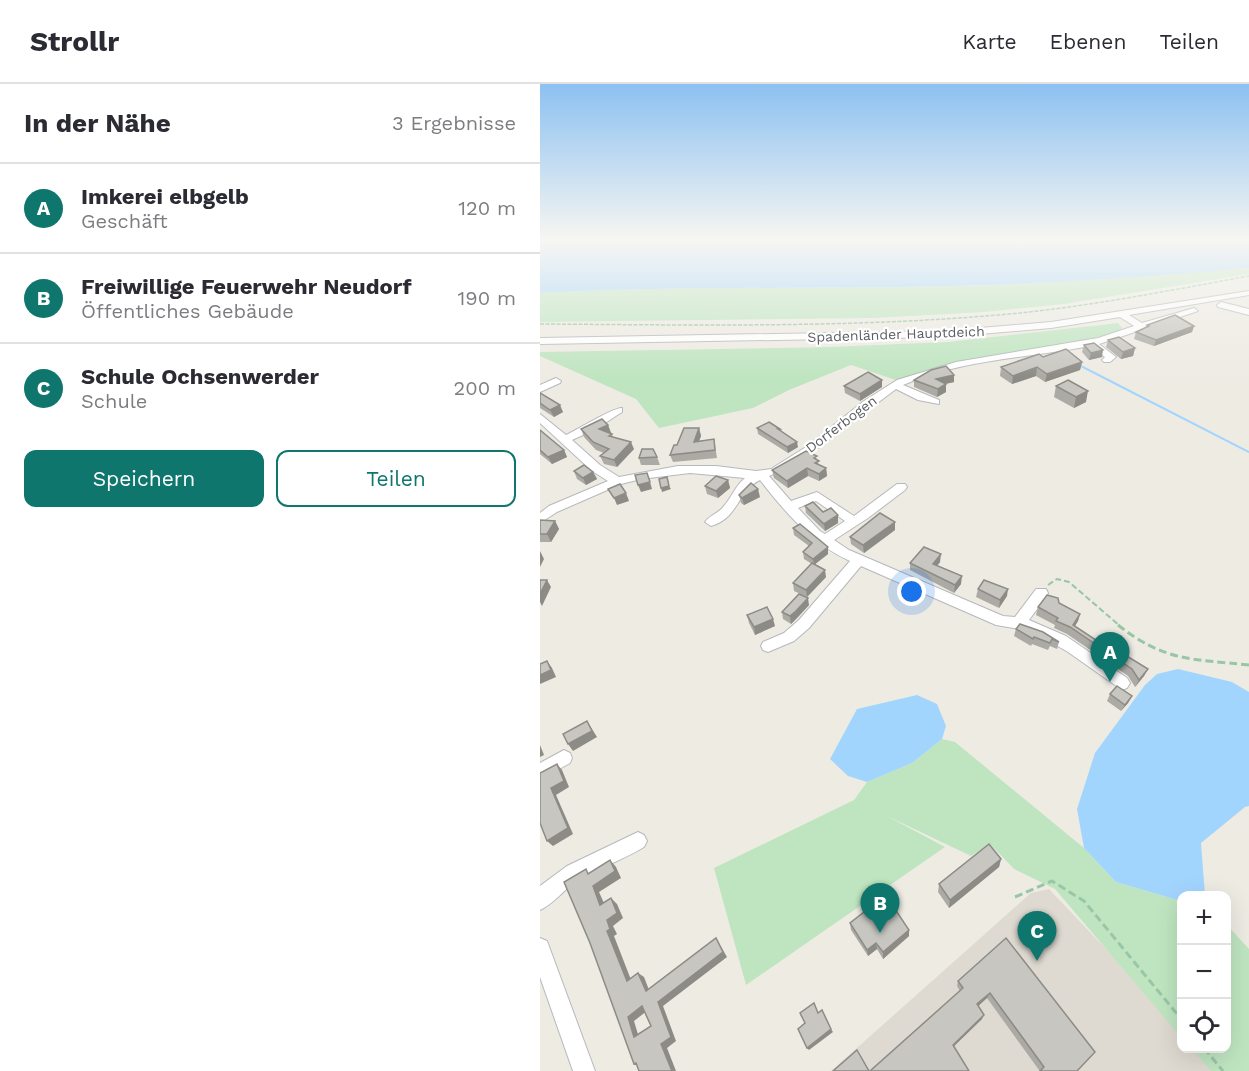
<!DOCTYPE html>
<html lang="de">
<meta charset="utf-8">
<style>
:root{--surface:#fff;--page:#f7f7f7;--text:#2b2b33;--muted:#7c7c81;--line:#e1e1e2;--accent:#0f766e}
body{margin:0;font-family:"Work Sans",sans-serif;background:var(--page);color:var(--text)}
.controls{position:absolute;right:18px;bottom:18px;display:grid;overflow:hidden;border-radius:12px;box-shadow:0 6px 24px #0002}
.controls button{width:54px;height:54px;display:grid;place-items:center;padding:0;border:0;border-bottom:2px solid var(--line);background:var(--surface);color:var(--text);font:30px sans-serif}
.you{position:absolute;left:372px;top:508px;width:21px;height:21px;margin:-15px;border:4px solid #fff;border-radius:50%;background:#1a73e8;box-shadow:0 0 0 9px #1a73e833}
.badge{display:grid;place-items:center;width:39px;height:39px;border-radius:50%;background:var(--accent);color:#fff;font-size:20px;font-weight:700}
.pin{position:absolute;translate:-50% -50px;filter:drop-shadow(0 2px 3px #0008)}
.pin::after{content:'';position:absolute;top:32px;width:21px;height:18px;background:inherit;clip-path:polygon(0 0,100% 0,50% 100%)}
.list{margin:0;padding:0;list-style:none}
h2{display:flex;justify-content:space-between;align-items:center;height:78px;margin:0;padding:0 24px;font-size:26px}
h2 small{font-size:20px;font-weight:400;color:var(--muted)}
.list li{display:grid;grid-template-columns:39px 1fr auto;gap:18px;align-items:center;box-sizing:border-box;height:90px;padding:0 24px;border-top:2px solid var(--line)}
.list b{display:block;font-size:22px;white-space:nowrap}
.list p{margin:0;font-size:20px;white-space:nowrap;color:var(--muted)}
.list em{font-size:20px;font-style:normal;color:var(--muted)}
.actions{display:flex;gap:12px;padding:18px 24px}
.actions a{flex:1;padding:14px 0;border:2px solid var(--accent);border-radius:12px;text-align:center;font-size:21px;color:var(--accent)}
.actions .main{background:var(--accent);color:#fff}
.icon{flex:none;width:33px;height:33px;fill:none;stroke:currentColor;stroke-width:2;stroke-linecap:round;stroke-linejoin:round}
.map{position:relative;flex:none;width:709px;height:987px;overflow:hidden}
header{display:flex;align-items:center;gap:36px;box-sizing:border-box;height:84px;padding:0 30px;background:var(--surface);border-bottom:2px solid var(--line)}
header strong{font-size:28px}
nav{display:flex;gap:33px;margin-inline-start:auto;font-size:21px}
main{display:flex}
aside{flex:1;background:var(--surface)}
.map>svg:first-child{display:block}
.education{fill:#dedad1}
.green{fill:#bfe5c0}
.water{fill:#a2d5fe}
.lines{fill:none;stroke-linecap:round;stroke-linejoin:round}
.stream{stroke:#a2d5fe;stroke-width:2}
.minor-casing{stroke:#b5b8bd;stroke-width:2}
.path-far2{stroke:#98c6a6;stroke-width:1.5;stroke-dasharray:4 1.5;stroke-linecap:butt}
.path-far1{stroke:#98c6a6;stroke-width:2;stroke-dasharray:6 3;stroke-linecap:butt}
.path{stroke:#98c6a6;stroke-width:3;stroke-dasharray:8 4;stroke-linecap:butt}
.minor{fill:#fff;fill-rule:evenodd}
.wall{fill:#acaaa5}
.shaded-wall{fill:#8c8b86}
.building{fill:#c8c6c0;stroke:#8c8b86;stroke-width:1.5;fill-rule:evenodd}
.labels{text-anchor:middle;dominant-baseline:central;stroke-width:4.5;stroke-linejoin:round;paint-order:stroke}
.far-street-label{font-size:14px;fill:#5b5f63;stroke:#fff}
</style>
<header>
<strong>Strollr</strong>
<nav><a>Karte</a><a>Ebenen</a><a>Teilen</a></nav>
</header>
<main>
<aside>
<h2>In der Nähe<small>3 Ergebnisse</small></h2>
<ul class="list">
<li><span class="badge">A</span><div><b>Imkerei elbgelb</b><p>Geschäft</p></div><em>120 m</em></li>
<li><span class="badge">B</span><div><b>Freiwillige Feuerwehr Neudorf</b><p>Öffentliches Gebäude</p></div><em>190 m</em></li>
<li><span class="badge">C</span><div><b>Schule Ochsenwerder</b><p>Schule</p></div><em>200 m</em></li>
</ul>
<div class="actions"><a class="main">Speichern</a><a>Teilen</a></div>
</aside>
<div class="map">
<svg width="709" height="987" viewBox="0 0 709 987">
<rect width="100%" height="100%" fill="#eeebe3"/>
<polygon class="education" points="509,805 641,944 642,964 661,965 673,987 291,987 491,809"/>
<g class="green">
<path d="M709,184v6l-185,30 -80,8 -111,6 -333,4v-29c149,-8 297,-3 446,-8 88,-3 175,-10 263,-17z"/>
<polygon points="578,239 582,244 576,251 451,272 391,285 356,296 311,281 249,306 213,324 119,344 96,315 0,272 0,268 290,263 408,258"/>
<polygon points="402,655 415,658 544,764 576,798 641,817 641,953 515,805 474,785 450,760 431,772 347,732 405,763 206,901 174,784 314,716 327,698 372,679"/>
<polygon points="687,841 709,865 709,987 671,987 652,965 686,964"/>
</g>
<g class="water">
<path d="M0,156h709v28c-88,8 -175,14 -263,17 -149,5 -297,0 -446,8z"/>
<polygon points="638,585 692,598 709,608 709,722 705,723 661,759 665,811 642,812 641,817 576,798 544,764 537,725 555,669 605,601 617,590"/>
<polygon points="377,611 397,620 406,642 402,655 372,679 327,698 308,692 290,675 317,625"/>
</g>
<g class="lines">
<polyline class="stream" points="537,280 709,368"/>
<defs>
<g id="minor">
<path d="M709,207v4l-120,20 13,8 52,-15 4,3 -99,33 17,13 -6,5h-6l-2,-2 3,-3 -15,-11c-62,12 -128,13 -187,39l36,15v4l-21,-4 -22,-11 -101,76 -26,11 22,25 26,-9 37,24 43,-32h8l2,3 -2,3 -37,28 -34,22 15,10 154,66 12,1 21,-28h10l2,4 -2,4 -17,23 37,16 61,42 3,5 -3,5 -5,2 -54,-38 -26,-15 -23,-8 -23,-4 -135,-59 -52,62 -15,13 -26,11 -5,-2 -2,-4 2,-4 21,-9 15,-13 51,-59c-38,-17 -65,-49 -90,-81 -23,11 -21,38 -49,46l-6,-4c5,-7 14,-9 19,-16 8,-9 11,-20 21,-28l-55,-5 -49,6 -20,5 -64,28 -17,11v-10l9,-7 59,-25 -16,-10 -52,-48v-9l26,21c11,-5 48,-28 56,-27v4l-26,17 -24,11 28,25 19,12 59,-11h38l40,5 15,-2 35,-22 58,-46 33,-21 59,-18 142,-24 36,-12 -14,-9 -69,11 -107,9 -404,7v-6l404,-7 107,-9zM276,417l29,20 -20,13 -5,-3 -22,-23z"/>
<polygon points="681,218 709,225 709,231 678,223 677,221"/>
<polygon points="16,294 21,297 20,299 0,308 0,301"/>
<polygon points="24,666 30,669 32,674 30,679 0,696 0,679"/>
<path d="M98,748l6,3 3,6 -3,6c-21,13 -46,21 -67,34 -13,8 -23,23 -37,29v-24l27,-20z"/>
<polygon points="0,854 7,857 55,987 33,987 0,893"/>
</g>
</defs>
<use href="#minor" class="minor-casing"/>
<path class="path-far2" d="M0,240c153,1 306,4 458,-9 84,-7 168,-24 251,-39"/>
<polyline class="path-far1" points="508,501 517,495 529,498 580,542"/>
<g class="path">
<path d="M578,541c47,37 75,34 131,40"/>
<polyline points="475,813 512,797 544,817 642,936"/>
<polyline points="664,964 683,987"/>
</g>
<use href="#minor" class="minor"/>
</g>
<g class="wall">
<polygon points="607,241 654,242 652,248 614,262 594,255 596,248 606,243"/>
<polygon points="568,256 595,264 593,272 581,275 566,263"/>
<polygon points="544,261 562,273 549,276 542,268"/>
<polygon points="503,273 542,278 540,286 505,298 496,292 472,300 460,292 461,283"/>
<polygon points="374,296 414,298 405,300 406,308 397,313 374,303"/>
<polygon points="304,302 342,303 320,317 305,309"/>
<polygon points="516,302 546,318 534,324 514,313"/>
<polygon points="0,309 23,328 14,333 0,324"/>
<polygon points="68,341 71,349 69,349 72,350 73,353 94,365 77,383 64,380 60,372 64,369 56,366 44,353 41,345"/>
<polygon points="159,344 161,352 159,357 174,355 177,374 133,378 130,371 137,361"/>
<polygon points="217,344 240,345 240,347 258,363 248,369 218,350"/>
<polygon points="0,346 24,366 27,373 12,380 0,370"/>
<polygon points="117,373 120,381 101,381 99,374"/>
<polygon points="277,376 279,381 286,384 287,392 279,397 268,392 248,404 234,394 232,386"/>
<polygon points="34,387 53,388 57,395 46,401 37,395"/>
<polygon points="188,396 190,404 178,414 167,410 165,402"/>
<polygon points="199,411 220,413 204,421 201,419"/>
<polygon points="265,422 283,428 298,431 298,439 285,447 266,429"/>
<polygon points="0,436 15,437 19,445 11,458 0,458"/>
<polygon points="253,444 288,470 275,480 286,493 267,513 254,507 253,499 272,480 264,475 263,468 269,462 254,451"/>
<polygon points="355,446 324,469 311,460 310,453"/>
<polygon points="400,478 397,482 421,500 414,509 370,486 370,479"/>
<polygon points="438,505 467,512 459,524 436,513"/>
<polygon points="519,519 540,530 538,537 535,542 580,572 608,585 604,592 595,603 588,592 527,550 514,544 515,541 496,531 498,523"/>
<polygon points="269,521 257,534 251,540 243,535 242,528"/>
<polygon points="207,531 235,542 215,551 209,539"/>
<polygon points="480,540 519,558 517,565 510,562 508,566 492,560 491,562 474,552 476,545"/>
<polygon points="570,610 592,612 588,619 581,627 567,617"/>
<polygon points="461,775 459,783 409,824 398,808 399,800"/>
<polygon points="310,839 369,852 343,875 337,865 328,872 311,846"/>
<polygon points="466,854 537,987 499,987 499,986 447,914 438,922 442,935 414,962 330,987 420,907 417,902 418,897"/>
</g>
<g class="shaded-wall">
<polygon points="654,242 652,248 614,262 616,256"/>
<polygon points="595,264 593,272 581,275 583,268"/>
<polygon points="563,266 562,273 549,276 551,269"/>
<polygon points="542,278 540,286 505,298 507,290"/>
<polygon points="497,283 496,292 472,300 473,292"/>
<polygon points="414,291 414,298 396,302 396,295"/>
<polygon points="342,296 342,303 320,317 320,310"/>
<polygon points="406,300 406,308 397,313 398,305"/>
<polygon points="548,307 546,318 534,324 536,313"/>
<polygon points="20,321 23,328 14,333 10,326"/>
<polygon points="68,341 71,349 61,353 59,345"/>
<polygon points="159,344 161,352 156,365 154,358"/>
<polygon points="91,358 94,365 77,383 74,376"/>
<polygon points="257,358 258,363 248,369 247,363"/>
<polygon points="24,366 27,373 12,380 8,373"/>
<polygon points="267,384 268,392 248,404 247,397"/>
<polygon points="286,384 287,392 279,397 279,390"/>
<polygon points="53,388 57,395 46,401 43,394"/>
<polygon points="188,396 190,404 178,414 176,407"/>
<polygon points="110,398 112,405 101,408 98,401"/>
<polygon points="129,402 131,405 122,408 121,404"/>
<polygon points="218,405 220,413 204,421 202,414"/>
<polygon points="86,409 89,417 77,421 74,414"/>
<polygon points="298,431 298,439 285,447 284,440"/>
<polygon points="15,437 19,445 11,458 7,450"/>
<polygon points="355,438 355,446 324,469 323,461"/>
<polygon points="288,463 288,470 274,481 273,475"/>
<polygon points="0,467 4,475 0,483"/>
<polygon points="401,470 400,478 393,487 393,480"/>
<polygon points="285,486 286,493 267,513 266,506"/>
<polygon points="422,492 421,500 414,509 415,501"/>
<polygon points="7,496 11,503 2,522 0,518 0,510"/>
<polygon points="468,505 467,512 459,524 460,516"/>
<polygon points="268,514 269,521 257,534 251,540 250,532"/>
<polygon points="540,530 538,537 533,545 533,541"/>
<polygon points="233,535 235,542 215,551 214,543"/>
<polygon points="7,577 12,584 16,593 0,600 0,591"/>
<polygon points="608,585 604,592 595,603 599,596"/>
<polygon points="592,612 588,619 581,627 585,621"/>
<polygon points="47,637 57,653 33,667 28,660"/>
<polygon points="0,661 4,671 0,673"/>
<polygon points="17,680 22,686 29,703 16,711 33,750 13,762 7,757 11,704"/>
<polygon points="461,775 459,783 409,824 410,816"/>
<polygon points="70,776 76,783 81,794 59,808 67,826 60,821 53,802"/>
<polygon points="71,814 77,820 83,834 73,842 77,850 74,852 93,901 87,897 67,847 67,836"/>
<polygon points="369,846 369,852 343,875 343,868"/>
<polygon points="176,854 187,873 123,922 136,957 127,964 136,987 132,987 121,960 118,918"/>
<polygon points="336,859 337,865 328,872 327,866"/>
<polygon points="98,889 104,893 111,911 106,907"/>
<polygon points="450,909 447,914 435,925 437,920"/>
<polygon points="102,922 108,926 94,937 100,957 94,953 88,933"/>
<polygon points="444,931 442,935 411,965 413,961"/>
<polygon points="291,945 293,948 269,966 267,964"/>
</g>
<g class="building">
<polygon points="635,231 654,242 616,256 596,248 609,242 607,241"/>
<polygon points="579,253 595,264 583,268 568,256"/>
<polygon points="554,259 563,266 551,269 544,261"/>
<polygon points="526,265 542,278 507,290 497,283 473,292 461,283 499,270 503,273"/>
<polygon points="406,282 414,291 396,295 406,300 398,305 374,296 391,286"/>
<polygon points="328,288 342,296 320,310 304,302"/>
<polygon points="528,296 548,307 536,313 516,302"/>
<polygon points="0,309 20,321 10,326 0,319"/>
<polygon points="62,335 68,341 59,345 72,350 69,352 91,358 74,376 60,372 69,365 53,358 41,345"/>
<polygon points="229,338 240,345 238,345 257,358 247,363 217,344"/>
<polygon points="144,344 159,344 154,358 174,355 175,366 130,371 134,361 137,361"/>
<polygon points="0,346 24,366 8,373 0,366"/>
<polygon points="102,365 113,365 117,373 99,374"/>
<polygon points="266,367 277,372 274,374 279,377 275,379 286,384 279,390 267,384 247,397 232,386"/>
<polygon points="44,381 53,388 43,394 34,387"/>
<polygon points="107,389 110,398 98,401 95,391"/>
<polygon points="176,392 188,396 176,407 165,402"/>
<polygon points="127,393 129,402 121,404 119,395"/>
<polygon points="211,399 218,405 202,414 199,411"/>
<polygon points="80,400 86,409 74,414 68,405"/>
<polygon points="273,418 283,428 291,424 298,431 284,440 265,422"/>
<polygon points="340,429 355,438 323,461 310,453"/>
<polygon points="0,436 15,437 7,450 0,450"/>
<polygon points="260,440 288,463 273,475 263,468 272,459 253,444"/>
<polygon points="384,463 401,470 393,480 422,492 415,501 370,479"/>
<polygon points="272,479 285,486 266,506 253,499"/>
<polygon points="0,496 7,496 0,510"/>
<polygon points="444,496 468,505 460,516 438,505"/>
<polygon points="259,510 268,514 256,527 250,532 242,528"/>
<polygon points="507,511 518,514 519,519 540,530 533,541 580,572 582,569 608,585 599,596 592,585 530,543 516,537 518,534 498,523"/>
<polygon points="227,523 233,535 214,543 207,531"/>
<polygon points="480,540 503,548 519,558 512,555 510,559 494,553 493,555 476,545"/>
<polygon points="7,577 11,586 0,591 0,580"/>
<polygon points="577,602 592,612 585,621 570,610"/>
<polygon points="47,637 52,647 28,660 23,650"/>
<polygon points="17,680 24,697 11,704 28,744 7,757 0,739 0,689"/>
<polygon points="449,760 461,775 410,816 399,800"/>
<path d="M70,776l5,11 -22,15 7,19 11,-7 6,15 -10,7 3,9 -3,2 20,50 11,-8 8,18 70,-53 7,14 -65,50 13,35 -10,7 11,27h-33l-3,-8 -2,1 -44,-121 -26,-61 22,-13 2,5zM102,922l9,20 -17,11 -6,-20z"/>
<polygon points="347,813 369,846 343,868 336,859 327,866 310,839 337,818 338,819"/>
<polygon points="466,854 555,968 537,987 500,987 504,983 450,909 437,920 444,931 413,961 429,987 330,987 423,904 418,897"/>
<polygon points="274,919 278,929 282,926 291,945 267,964 258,945 265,939 260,929"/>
<polygon points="317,966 329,987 293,987"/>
</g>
<linearGradient id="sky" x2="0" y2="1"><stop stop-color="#8cc1f1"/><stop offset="0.53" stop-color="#f7f6f2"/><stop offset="1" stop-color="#f7f6f2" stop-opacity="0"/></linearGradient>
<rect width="709" height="294" fill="url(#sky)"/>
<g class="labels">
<g class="far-street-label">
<text transform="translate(356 250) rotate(-2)">Spadenländer Hauptdeich</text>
<text transform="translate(301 340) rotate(-37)">Dorferbogen</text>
</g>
</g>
</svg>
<div class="controls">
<button>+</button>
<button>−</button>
<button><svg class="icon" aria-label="locate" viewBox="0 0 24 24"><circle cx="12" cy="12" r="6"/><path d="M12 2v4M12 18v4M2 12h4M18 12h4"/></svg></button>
</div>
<div class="you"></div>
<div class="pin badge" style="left:570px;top:598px">A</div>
<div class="pin badge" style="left:340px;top:849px">B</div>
<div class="pin badge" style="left:497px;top:877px">C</div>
</div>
</main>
